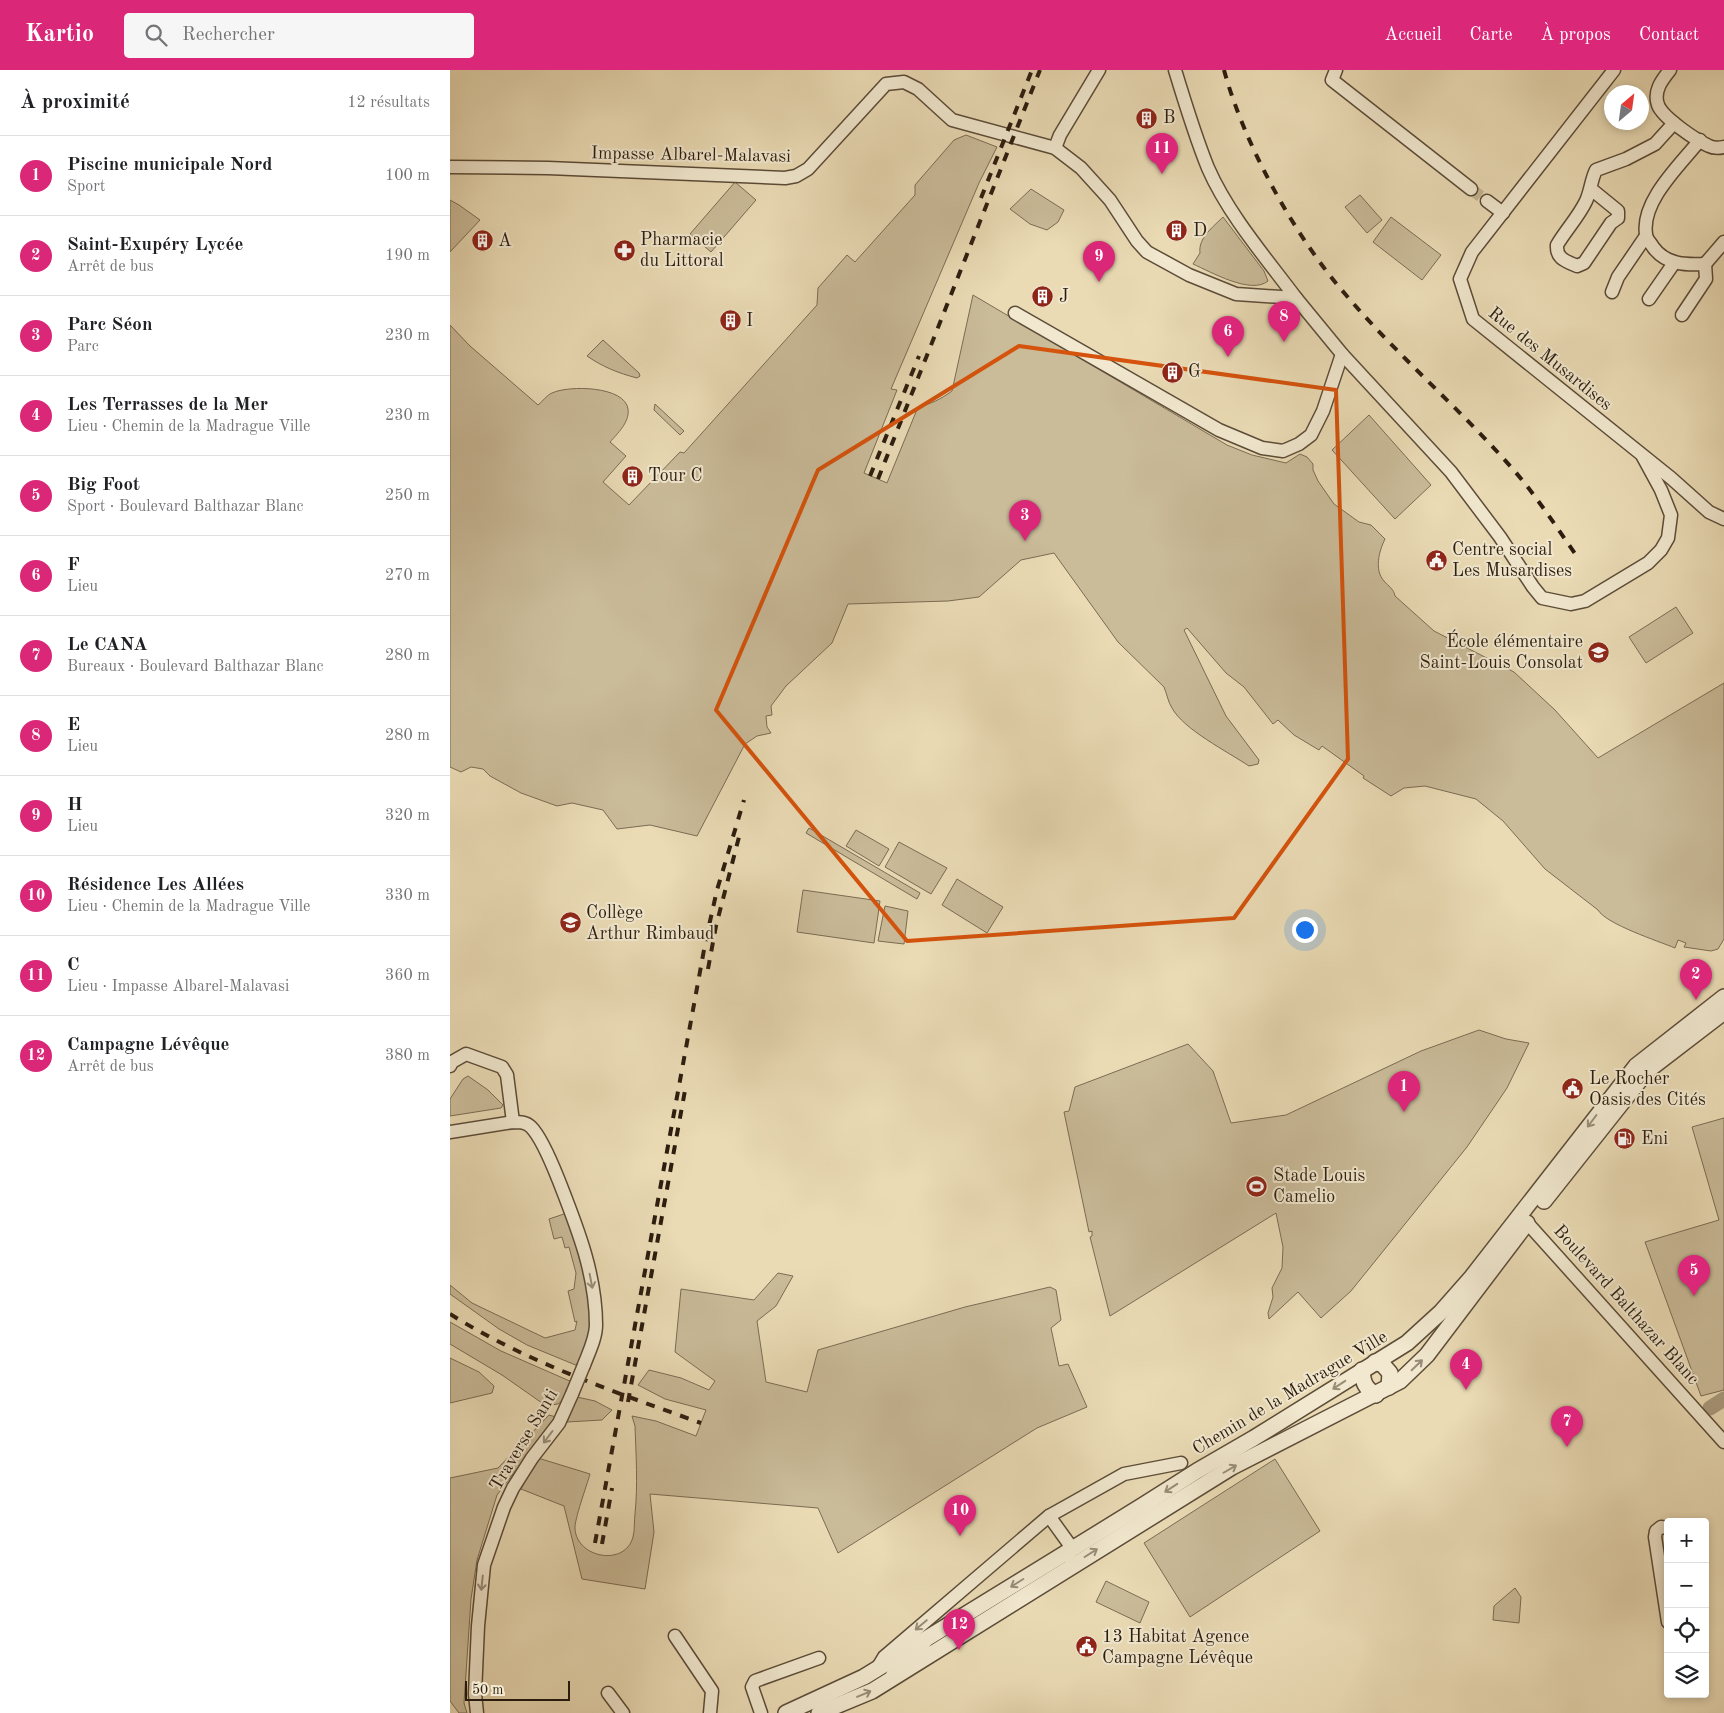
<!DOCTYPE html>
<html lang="fr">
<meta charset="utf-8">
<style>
:root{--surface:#fff;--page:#f6f6f6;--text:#202124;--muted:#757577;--line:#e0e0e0;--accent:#db2777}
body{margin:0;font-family:"Old Standard TT",serif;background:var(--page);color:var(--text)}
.controls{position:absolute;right:15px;bottom:15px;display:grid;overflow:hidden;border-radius:5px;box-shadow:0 2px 8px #0003}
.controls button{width:45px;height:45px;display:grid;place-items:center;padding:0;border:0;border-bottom:1px solid var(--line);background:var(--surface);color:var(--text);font:25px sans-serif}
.compass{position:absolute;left:1154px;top:15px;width:45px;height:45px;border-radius:50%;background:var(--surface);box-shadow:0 2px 8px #0003;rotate:29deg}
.scale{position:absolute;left:15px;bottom:12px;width:105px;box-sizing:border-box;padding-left:5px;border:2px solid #2c1d0f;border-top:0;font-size:14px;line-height:18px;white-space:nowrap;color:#2c1d0f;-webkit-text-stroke:4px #f1e8cf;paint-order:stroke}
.you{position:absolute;left:854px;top:859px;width:18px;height:18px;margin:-12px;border:4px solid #fff;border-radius:50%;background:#1a73e8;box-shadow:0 0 0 8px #1a73e833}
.badge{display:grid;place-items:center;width:32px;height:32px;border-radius:50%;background:var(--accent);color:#fff;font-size:16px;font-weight:700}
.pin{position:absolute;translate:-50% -41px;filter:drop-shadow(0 1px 2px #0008)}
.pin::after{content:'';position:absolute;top:26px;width:18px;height:15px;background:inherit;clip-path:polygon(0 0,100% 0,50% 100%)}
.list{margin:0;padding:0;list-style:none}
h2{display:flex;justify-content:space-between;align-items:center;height:65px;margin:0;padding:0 20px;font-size:21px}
h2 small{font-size:16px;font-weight:400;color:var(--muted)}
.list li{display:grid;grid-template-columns:32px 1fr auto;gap:15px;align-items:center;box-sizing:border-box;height:80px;padding:0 20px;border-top:1px solid var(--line)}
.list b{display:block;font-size:19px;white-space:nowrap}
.list p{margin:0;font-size:16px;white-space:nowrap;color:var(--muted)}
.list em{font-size:16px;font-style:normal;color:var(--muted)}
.icon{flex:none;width:28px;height:28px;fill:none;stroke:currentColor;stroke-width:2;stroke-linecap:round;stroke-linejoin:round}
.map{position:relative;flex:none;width:1274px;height:1643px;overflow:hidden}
header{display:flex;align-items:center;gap:30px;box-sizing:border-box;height:70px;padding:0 25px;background:var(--accent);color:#fff}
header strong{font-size:24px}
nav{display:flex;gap:28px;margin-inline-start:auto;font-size:18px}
.search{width:350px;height:45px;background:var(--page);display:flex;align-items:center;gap:12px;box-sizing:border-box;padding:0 18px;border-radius:5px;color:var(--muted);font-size:19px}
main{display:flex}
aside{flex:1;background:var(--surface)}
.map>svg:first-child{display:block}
.green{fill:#cabb99;stroke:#7b6c54}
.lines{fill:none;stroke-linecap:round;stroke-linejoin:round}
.canal{stroke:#a99a7d;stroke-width:15}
.minor-tunnel{stroke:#c4b594;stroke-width:12;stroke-dasharray:12 6;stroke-linecap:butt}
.minor-casing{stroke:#5c4c38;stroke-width:15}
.tertiary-casing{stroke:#5c4c38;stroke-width:18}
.minor{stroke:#f1e8cf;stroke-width:12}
.tertiary{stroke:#f1e8cf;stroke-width:15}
.rail{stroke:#2c1d0f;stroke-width:4;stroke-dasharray:9 9;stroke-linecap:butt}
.minor-bridge-casing{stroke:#5c4c38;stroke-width:15;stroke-linecap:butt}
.minor-bridge{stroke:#f1e8cf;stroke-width:12}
.oneway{stroke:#988d79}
.marked{fill:none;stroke:#d5530c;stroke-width:4;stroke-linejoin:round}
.labels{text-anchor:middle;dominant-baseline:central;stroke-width:4;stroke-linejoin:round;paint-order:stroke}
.poi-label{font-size:18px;fill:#2c1d0f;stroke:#f1e8cf;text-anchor:start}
.street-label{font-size:18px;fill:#2c1d0f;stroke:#f1e8cf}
</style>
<header>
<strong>Kartio</strong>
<div class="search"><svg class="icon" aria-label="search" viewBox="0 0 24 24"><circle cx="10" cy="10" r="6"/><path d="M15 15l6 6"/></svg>Rechercher</div>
<nav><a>Accueil</a><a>Carte</a><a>À propos</a><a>Contact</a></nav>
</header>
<main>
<aside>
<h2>À proximité<small>12 résultats</small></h2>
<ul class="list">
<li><span class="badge">1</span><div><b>Piscine municipale Nord</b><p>Sport</p></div><em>100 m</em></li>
<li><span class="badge">2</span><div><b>Saint-Exupéry Lycée</b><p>Arrêt de bus</p></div><em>190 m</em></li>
<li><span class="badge">3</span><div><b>Parc Séon</b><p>Parc</p></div><em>230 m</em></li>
<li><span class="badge">4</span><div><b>Les Terrasses de la Mer</b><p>Lieu · Chemin de la Madrague Ville</p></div><em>230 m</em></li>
<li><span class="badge">5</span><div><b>Big Foot</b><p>Sport · Boulevard Balthazar Blanc</p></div><em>250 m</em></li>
<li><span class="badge">6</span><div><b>F</b><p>Lieu</p></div><em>270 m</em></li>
<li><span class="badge">7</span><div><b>Le CANA</b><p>Bureaux · Boulevard Balthazar Blanc</p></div><em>280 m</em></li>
<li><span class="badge">8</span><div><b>E</b><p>Lieu</p></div><em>280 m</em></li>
<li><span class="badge">9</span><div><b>H</b><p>Lieu</p></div><em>320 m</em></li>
<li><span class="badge">10</span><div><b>Résidence Les Allées</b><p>Lieu · Chemin de la Madrague Ville</p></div><em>330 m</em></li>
<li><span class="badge">11</span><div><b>C</b><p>Lieu · Impasse Albarel-Malavasi</p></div><em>360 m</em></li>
<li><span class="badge">12</span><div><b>Campagne Lévêque</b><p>Arrêt de bus</p></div><em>380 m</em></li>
</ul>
</aside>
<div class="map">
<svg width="1274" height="1643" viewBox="0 0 1274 1643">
<rect width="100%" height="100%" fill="#eadbb5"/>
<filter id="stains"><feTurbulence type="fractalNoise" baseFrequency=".004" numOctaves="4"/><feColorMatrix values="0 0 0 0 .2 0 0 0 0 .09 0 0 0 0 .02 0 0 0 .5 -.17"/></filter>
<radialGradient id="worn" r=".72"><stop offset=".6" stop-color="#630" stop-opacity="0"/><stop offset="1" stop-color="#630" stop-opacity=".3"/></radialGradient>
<g class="green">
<path d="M516,65l31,12 -18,36 -88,206 6,1 -33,83 23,10 31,-76c13,-3 23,-8 34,-16l21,-96 254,150 25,10 34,8 14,-9 7,3 6,7v6l5,11 16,23 25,18 12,3 14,14c-6,12 -11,31 -1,42 4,5 10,8 11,15l39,35 80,41 41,38 43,48 126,-75v256l-6,10 -7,2 -27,-4 2,-4 -8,-3 -3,8c-17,-7 -69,-24 -77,-38l-53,-41 -42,-48 -27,-22 -51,-13 -21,2 -13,8 -28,-18 1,-2 -42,-30 -3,4 -25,-15 -16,-15 -5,4 -29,-37 -18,-14 -39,-45 -3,2 42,86 33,44 -1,4 -9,2c-21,-14 -66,-37 -77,-58 -4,-6 -5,-14 -8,-21l-46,-45 -64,-89 -33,7 -42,37 -31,4 -100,3 -16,39 -46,43 -15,20 1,9 -6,1 1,11 4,6 -14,3 -12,8 -48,92 -47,-11 -33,4 -14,-19 -31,-7 -15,3 -36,-13 -31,-17 -7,-7 -12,-2 -10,5 -11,-5v-442l20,21 68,59c5,-4 9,-10 14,-12 17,-8 73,-7 76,16 2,13 -11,25 -18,33l16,14 -23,26 26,23 51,-53 4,1 133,-148 1,-17 29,-33 8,7 60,-67v-10l39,-45z"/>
<polygon points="285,112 306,130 261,182 240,164"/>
<polygon points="581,119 614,140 608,152 597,160 580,154 560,139"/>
<polygon points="910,125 932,150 917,163 895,137"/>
<polygon points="0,130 9,135 30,150 0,182"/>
<path d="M773,147l41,54 4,10c-17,14 -57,-9 -75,-17l7,-11c-2,-15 13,-26 23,-36z"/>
<polygon points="941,147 991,185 972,210 923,172"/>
<path d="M153,270l36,33 1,3 -3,2c-19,-5 -34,-11 -50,-22z"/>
<polygon points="205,334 234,361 230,365 204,340"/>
<polygon points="919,345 981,415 945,449 882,380"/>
<polygon points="1226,537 1243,563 1196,593 1179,567"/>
<polygon points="359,758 470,823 467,829 356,763"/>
<polygon points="406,760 439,779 429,796 396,776"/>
<polygon points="449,772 497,798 481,824 435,797"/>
<polygon points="507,809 553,837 537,863 492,835"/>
<polygon points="353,820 430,831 424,873 347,862"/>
<polygon points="435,836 458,841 454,874 428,871"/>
<polygon points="1029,960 1056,969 1079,973 1057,1018 1017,1077 901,1221 871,1248 848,1222 819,1249 818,1243 823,1227 822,1218 832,1198 833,1177 826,1143 660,1246 640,1167 642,1166 642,1161 639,1162 614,1042 619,1041 625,1017 738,974 763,1001 781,1053 836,1045 971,981"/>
<polygon points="18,1006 38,1020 53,1035 51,1038 0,1046 0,1029 13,1009"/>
<polygon points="1274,1048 1274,1320 1251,1326 1195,1172 1269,1150 1242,1057"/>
<polygon points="117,1143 132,1182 141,1239 140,1265 128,1296 77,1275 49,1259 0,1224 0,1215 22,1233 95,1268 125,1260 127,1251 125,1252 118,1221 124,1219 126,1203 119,1177 115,1178 112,1167 104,1169 99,1149"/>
<path d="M328,1203l15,3 -17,30 -19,15 9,61 41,10 11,-42 147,-43 85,-20 6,3 5,30 -10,8 8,38 9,-2 19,43 -50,21 -199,125 -20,-45 -168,-14 4,38 -9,57 -63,-10 -18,-73 -43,-17 17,-31 52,16c-3,11 -16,46 -15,55 2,29 50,38 58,8 2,-7 1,-16 2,-23 3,-30 1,-59 0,-88l-3,-10 24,5 40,15 10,-26 -41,-11 -27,-14 11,-15 32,8 28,12 6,-9 -40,-29 6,-63 73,11z"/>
<polygon points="0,1252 51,1281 122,1312 116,1328 108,1334 101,1335 92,1333 52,1305 0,1274"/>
<polygon points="0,1288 29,1302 44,1316 42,1323 0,1333"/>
<polygon points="127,1327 145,1331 162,1340 152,1350 117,1352"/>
<polygon points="99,1345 106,1347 47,1425 27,1490 21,1529 14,1633 17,1643 9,1643 0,1631 0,1408 48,1398"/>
<polygon points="825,1389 870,1461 740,1547 694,1473"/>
<polygon points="656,1511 699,1532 690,1553 646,1532"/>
<polygon points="1065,1518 1071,1527 1069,1553 1043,1550 1044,1536"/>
</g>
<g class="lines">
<polyline class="canal" points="1260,1338 1274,1329"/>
<polyline class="minor-tunnel" points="1021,119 1037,131"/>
<defs>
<g id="minor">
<polyline points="886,0 882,10 1021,119"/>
<polyline points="1164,0 1022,182 1010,209 1023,249 1221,408 1259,442 1274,449"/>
<path d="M1220,0c-8,10 -17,21 -12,35 5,13 38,35 51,41 4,2 10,2 15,1"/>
<path d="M1250,70c-20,25 -59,61 -54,94 0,5 5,9 7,13 13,18 33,18 52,17"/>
<polyline points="605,78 610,65 649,0"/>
<path d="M0,97l98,1 237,10 11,-2 12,-7 78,-85 18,-2 14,7 34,31 103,28 26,20 29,32 27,41 10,11 42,23 47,19 60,4c-30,-40 -68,-84 -88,-130 -13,-32 -23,-65 -33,-98"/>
<path d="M1141,119l27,22v7l-7,5 -27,40 -7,3c-11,-5 -21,-7 -20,-21 9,-15 22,-29 29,-44 5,-11 5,-21 10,-31l30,-11 29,-15 19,-21"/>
<polyline points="1037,131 1053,143"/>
<polyline points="1255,194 1274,172"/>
<polyline points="1162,222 1168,207 1196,166"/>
<polyline points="846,228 892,284 1001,402 1050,467 1083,517 1092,528 1121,534 1135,531 1198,493 1211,480 1218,468 1221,445 1211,420 1193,387"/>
<polyline points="1199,229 1224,193"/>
<polyline points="565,243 769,360 812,378 833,381 849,374 861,365 873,341 892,284"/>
<polyline points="1232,245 1256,209 1255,194"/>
<polyline points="0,996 2,992 16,984 52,997 57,1005 63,1052"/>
<path d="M0,1062l63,-10c7,0 13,0 18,5 11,11 22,39 28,54 18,46 37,93 37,144 0,13 -7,27 -12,40"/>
<polyline points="1072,1147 1274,1372"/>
<polyline points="599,1446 622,1478 618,1487"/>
<polyline points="1218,1458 1211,1457 1206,1461 1205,1467 1218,1552"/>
<polyline points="225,1566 262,1621 260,1643"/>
<polyline points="428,1597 434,1587 599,1446 674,1404 731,1393"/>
<path d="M442,1605c9,-15 26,-18 34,-34"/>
<polyline points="158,1623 173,1643"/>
<polyline points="27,1643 25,1624 28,1556 34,1495 54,1437 63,1418 82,1388 109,1353 122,1324"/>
<polyline points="311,1643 302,1617 305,1611 369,1588"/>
</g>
<g id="tertiary">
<polyline points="1094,1131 1197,1001 1274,942"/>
<polyline points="925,1292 933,1295 940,1303 939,1317"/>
<path d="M912,1300c1,13 3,18 14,25"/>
<polyline points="336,1643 414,1607 692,1436 747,1401 804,1368 957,1273 991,1242 1021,1208 1186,996 1274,927"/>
<polyline points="369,1643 422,1621 782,1397 950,1311 977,1285 1077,1153"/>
</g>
</defs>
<use href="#minor" class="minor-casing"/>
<use href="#tertiary" class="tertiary-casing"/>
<use href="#minor" class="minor"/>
<use href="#tertiary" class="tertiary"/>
<g class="rail">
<path d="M774,0c20,74 71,167 122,225 51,60 112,112 165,172 24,27 44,58 65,88"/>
<polyline points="531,128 582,0"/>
<polyline points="420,406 469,286"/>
<polyline points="428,409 590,0"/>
<polyline points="258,899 266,856 290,763"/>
<path d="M0,1244c78,49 165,78 251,109"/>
<polyline points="178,1332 236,1015"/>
<polyline points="145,1473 256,869 267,820 294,730"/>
<polyline points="152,1474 162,1418"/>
</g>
<defs>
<polyline id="minor-bridge" points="122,1324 134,1295"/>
</defs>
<use href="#minor-bridge" class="minor-bridge-casing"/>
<use href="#minor-bridge" class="minor-bridge"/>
</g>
<defs><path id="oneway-shaft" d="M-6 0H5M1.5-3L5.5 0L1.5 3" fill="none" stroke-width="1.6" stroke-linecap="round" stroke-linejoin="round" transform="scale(1.25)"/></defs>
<g class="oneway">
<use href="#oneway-shaft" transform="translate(1142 1051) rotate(127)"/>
<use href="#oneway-shaft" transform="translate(141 1211) rotate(79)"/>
<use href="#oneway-shaft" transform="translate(967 1295) rotate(-44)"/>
<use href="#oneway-shaft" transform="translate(889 1315) rotate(147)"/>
<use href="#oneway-shaft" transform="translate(98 1367) rotate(127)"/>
<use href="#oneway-shaft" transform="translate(780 1399) rotate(-30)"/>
<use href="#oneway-shaft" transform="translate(721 1418) rotate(147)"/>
<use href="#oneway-shaft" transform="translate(641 1483) rotate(-32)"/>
<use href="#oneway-shaft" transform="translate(32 1513) rotate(96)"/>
<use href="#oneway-shaft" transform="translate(567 1513) rotate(148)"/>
<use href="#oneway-shaft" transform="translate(471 1555) rotate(140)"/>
<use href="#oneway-shaft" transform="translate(414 1624) rotate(-23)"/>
</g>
<path class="marked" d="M569,276l317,44 12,369 -114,159 -327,23 -191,-231 102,-240z"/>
<defs>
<symbol id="building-disc" viewBox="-11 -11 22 22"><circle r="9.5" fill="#8f2418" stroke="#f1e8cf"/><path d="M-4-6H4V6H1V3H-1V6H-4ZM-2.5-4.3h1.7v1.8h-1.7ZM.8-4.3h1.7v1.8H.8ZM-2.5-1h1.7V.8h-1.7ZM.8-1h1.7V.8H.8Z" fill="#fff"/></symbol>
<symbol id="pharmacy-disc" viewBox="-11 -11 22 22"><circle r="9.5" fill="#8f2418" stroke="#f1e8cf"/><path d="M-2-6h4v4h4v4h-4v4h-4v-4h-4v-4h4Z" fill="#fff"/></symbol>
<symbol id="civic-disc" viewBox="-11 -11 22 22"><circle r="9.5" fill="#8f2418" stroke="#f1e8cf"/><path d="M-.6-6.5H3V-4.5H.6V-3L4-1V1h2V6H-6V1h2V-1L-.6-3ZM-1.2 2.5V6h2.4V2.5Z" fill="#fff"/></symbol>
<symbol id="school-disc" viewBox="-11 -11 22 22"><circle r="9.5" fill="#8f2418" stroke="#f1e8cf"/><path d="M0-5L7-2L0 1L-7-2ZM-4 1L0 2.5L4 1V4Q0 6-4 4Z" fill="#fff"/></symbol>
<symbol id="fuel-disc" viewBox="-11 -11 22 22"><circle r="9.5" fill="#8f2418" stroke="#f1e8cf"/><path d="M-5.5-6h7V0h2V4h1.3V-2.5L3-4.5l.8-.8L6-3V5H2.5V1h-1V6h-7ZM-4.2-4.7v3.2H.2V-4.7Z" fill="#fff"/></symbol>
<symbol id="stadium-disc" viewBox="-11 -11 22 22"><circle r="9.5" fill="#8f2418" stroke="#f1e8cf"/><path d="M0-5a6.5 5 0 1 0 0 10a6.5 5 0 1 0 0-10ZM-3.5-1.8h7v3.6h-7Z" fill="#fff"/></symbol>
</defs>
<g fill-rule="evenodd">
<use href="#building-disc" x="684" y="36" width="25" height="25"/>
<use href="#building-disc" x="714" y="148" width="25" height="25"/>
<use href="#building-disc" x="20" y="158" width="25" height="25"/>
<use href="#pharmacy-disc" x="162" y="168" width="25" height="25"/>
<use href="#building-disc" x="580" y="214" width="25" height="25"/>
<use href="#building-disc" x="268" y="238" width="25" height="25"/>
<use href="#building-disc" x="710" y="290" width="25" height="25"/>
<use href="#building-disc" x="170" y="394" width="25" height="25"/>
<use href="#civic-disc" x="974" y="478" width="25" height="25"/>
<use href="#school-disc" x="1136" y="570" width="25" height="25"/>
<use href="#school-disc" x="108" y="840" width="25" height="25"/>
<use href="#civic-disc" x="1110" y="1006" width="25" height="25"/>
<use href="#fuel-disc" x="1162" y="1056" width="25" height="25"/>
<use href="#stadium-disc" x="794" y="1104" width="25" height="25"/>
<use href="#civic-disc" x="624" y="1564" width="25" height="25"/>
</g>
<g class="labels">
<g class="poi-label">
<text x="713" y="48">B</text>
<text x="743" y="161">D</text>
<text x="190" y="170">Pharmacie<tspan x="190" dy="21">du Littoral</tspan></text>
<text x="48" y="171">A</text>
<text x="609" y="227">J</text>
<text x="296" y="251">I</text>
<text x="738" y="302">G</text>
<text x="198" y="406">Tour C</text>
<text x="1002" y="480">Centre social<tspan x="1002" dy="21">Les Musardises</tspan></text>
<text x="1133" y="572" text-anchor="end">École élémentaire<tspan x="1133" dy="21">Saint-Louis Consolat</tspan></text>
<text x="136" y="843">Collège<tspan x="136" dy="21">Arthur Rimbaud</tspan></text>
<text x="1139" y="1009">Le Rocher<tspan x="1139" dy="21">Oasis des Cités</tspan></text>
<text x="1191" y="1069">Eni</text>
<text x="823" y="1106">Stade Louis<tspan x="823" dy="21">Camelio</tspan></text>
<text x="652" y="1567">13 Habitat Agence<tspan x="652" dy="21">Campagne Lévêque</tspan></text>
</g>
<g class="street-label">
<text transform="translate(241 85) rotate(1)">Impasse Albarel-Malavasi</text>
<text transform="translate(1100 289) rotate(39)">Rue des Musardises</text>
<text transform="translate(1176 1235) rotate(48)">Boulevard Balthazar Blanc</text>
<text transform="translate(840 1323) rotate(-31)">Chemin de la Madrague Ville</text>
<text transform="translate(74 1370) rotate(-59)">Traverse Santi</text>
</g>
</g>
<rect width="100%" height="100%" filter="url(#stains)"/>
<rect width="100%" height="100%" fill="url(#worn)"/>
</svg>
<div class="controls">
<button>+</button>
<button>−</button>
<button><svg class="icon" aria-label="locate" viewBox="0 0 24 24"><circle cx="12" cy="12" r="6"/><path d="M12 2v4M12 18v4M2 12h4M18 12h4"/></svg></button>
<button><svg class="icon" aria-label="layers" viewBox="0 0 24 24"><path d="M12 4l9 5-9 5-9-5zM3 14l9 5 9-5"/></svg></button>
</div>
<svg class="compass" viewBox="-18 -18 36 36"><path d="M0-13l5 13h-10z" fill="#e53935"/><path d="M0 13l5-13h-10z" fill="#757577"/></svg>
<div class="scale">50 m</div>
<div class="you"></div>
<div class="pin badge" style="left:954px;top:1042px">1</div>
<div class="pin badge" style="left:1246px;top:930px">2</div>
<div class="pin badge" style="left:575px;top:471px">3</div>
<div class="pin badge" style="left:1016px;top:1320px">4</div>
<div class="pin badge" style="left:1244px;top:1226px">5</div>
<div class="pin badge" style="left:778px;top:287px">6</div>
<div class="pin badge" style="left:1117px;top:1377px">7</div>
<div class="pin badge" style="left:834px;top:272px">8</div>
<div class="pin badge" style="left:649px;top:212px">9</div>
<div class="pin badge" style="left:510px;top:1466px">10</div>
<div class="pin badge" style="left:712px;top:104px">11</div>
<div class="pin badge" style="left:509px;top:1580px">12</div>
</div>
</main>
